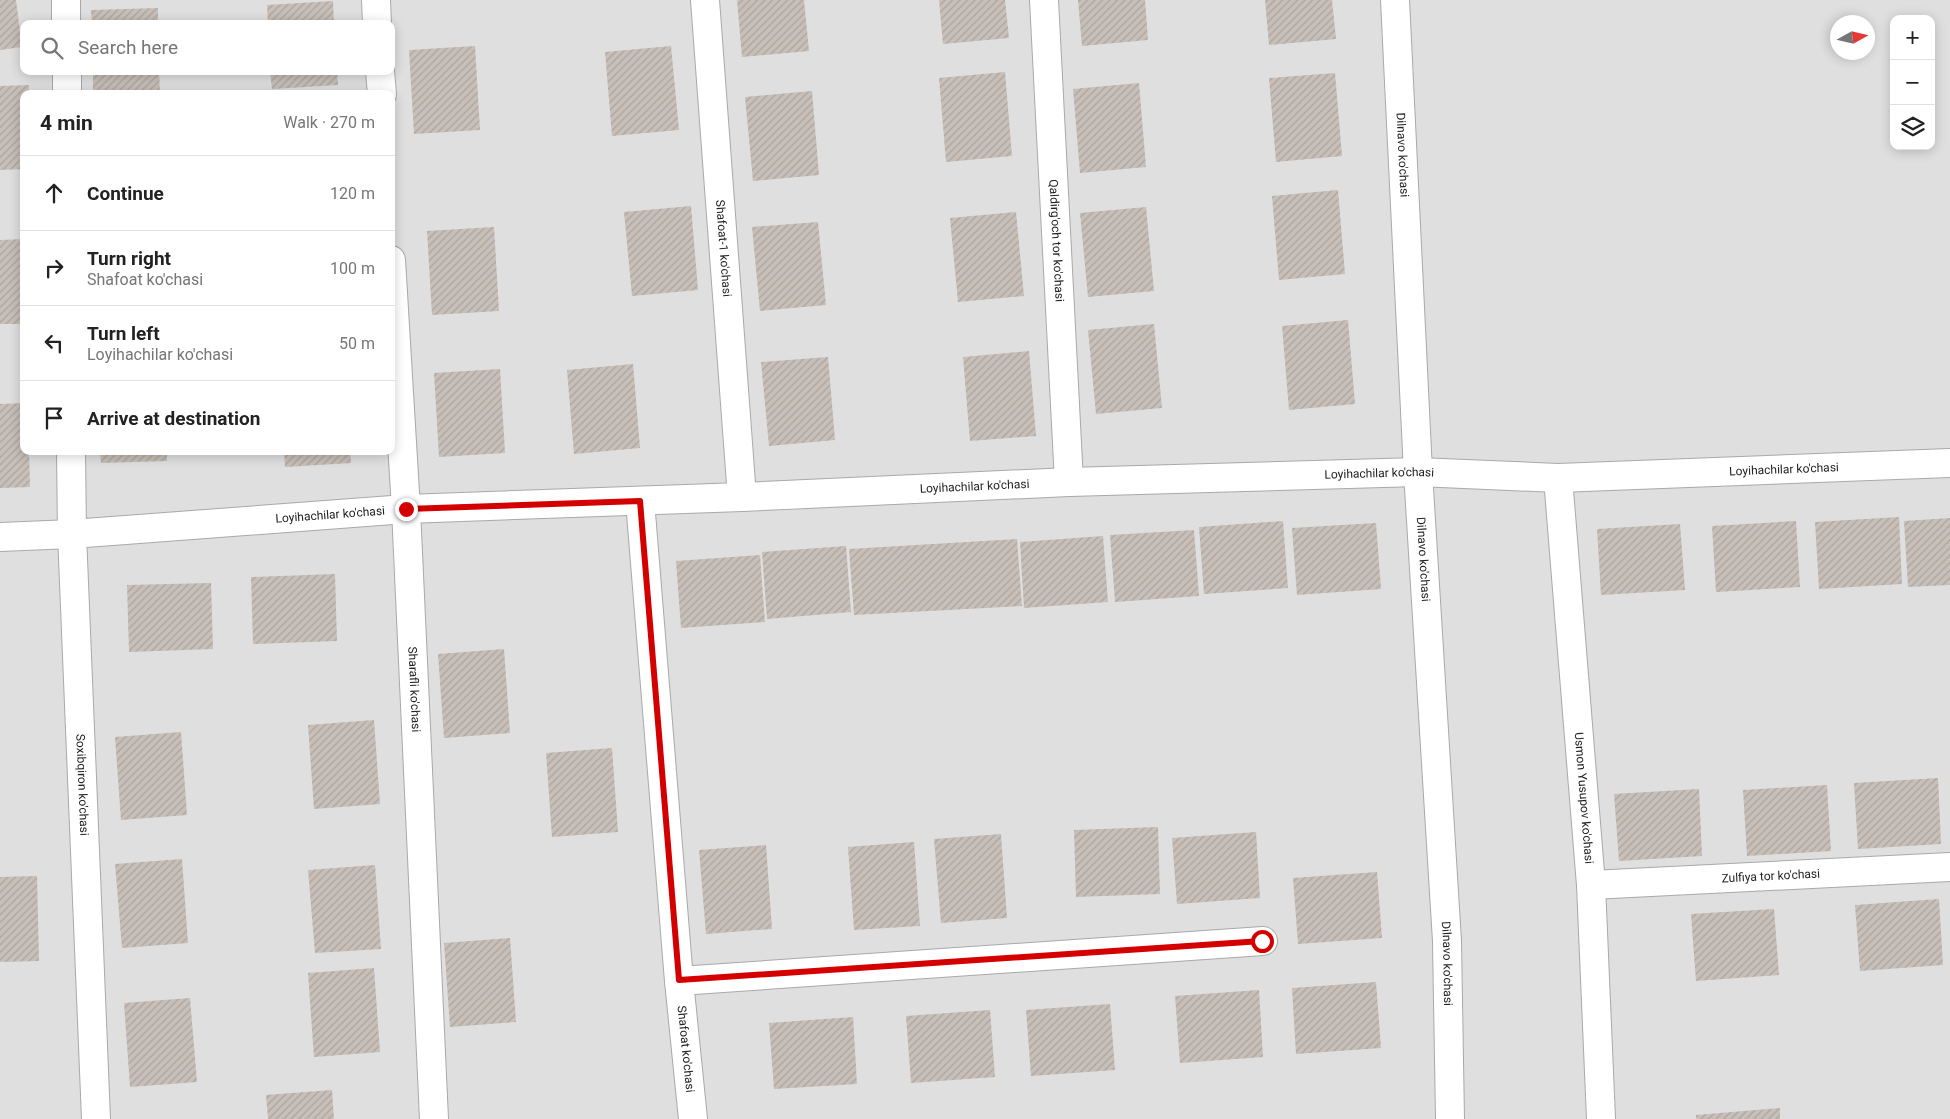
<!DOCTYPE html>
<meta charset="utf-8">
<style>
:root{--surface:#fff;--page:#f6f6f6;--text:#222;--muted:#767676;--line:#e0e0e0}
body{margin:0;font-family:Roboto,sans-serif;background:var(--page);color:var(--text)}
.controls{position:absolute;right:15px;top:15px;display:grid;overflow:hidden;border-radius:10px;box-shadow:0 2px 12px #0003}
.controls button{width:45px;height:45px;display:grid;place-items:center;padding:0;border:0;border-bottom:1px solid var(--line);background:var(--surface);color:var(--text);font:25px sans-serif}
.compass{position:absolute;left:1830px;top:15px;width:45px;height:45px;border-radius:50%;background:var(--surface);box-shadow:0 2px 12px #0003;rotate:82deg}
.stop{position:absolute;width:15px;height:15px;margin:-11px;border:4px solid #d40000;border-radius:50%;background:#fff}
.stop.end{background:#d40000;border-color:#fff;box-shadow:0 1px 5px #0008}
.list{margin:0;padding:0;list-style:none}
h2{display:flex;justify-content:space-between;align-items:center;height:65px;margin:0;padding:0 20px;font-size:21px}
h2 small{font-size:16px;font-weight:400;color:var(--muted)}
.list li{display:grid;grid-template-columns:32px 1fr auto;gap:15px;align-items:center;box-sizing:border-box;height:75px;padding:0 20px;border-top:1px solid var(--line)}
.list b{display:block;font-size:19px;white-space:nowrap}
.list p{margin:0;font-size:16px;white-space:nowrap;color:var(--muted)}
.list em{font-size:16px;font-style:normal;color:var(--muted)}
.icon{flex:none;width:28px;height:28px;fill:none;stroke:currentColor;stroke-width:2;stroke-linecap:round;stroke-linejoin:round}
.map{position:relative;flex:none;width:1950px;height:1119px;overflow:hidden}
.search{position:absolute;background:var(--surface);box-shadow:0 2px 12px #0003;left:20px;top:20px;width:375px;height:55px;display:flex;align-items:center;gap:12px;box-sizing:border-box;padding:0 18px;border-radius:10px;color:var(--muted);font-size:19px}
.panel{position:absolute;background:var(--surface);box-shadow:0 2px 12px #0003;left:20px;top:90px;width:375px;height:365px;border-radius:10px}
.map>svg:first-child{display:block}
.residential{fill:#e0dfdf;fill-rule:evenodd}
.building{fill:url(#building-hatch)}
.lines{fill:none;stroke-linecap:round;stroke-linejoin:round}
.minor-casing{stroke:#a9a9a9;stroke-width:30}
.minor{stroke:#fff;stroke-width:28}
.route{stroke:#d40000;stroke-width:6}
.labels{text-anchor:middle;dominant-baseline:central;stroke-width:4;stroke-linejoin:round;paint-order:stroke}
.street-label{font-size:12px;fill:#222;stroke:#fff}
</style>
<div class="map">
<svg width="1950" height="1119" viewBox="0 0 1950 1119">
<defs>
<pattern id="building-hatch" width="6" height="6" patternUnits="userSpaceOnUse" patternTransform="scale(1.25)"><rect width="6" height="6" fill="#c7bfb8"/><path d="M-1 1l2-2M0 6l6-6M5 7l2-2" fill="none" stroke="#aba49e"/></pattern>
</defs>
<rect width="100%" height="100%" fill="#f2efe9"/>
<path class="residential" d="M0,0h1950v1119h-1950zM1894,19h37v127h-37zM1838,22h30v30h-30zM24,24h367v47h-367zM24,94h367v357h-367z"/>
<g class="building">
<polygon points="0,0 16,0 22,47 0,50"/>
<polygon points="737,0 804,0 809,51 742,57"/>
<polygon points="939,0 1005,0 1009,38 943,44"/>
<polygon points="1078,0 1145,0 1148,40 1082,46"/>
<polygon points="1265,0 1332,0 1336,39 1269,45"/>
<polygon points="333,1 334,24 268,24 267,5"/>
<polygon points="158,8 158,24 92,24 91,10"/>
<polygon points="475,46 480,130 414,134 409,50"/>
<polygon points="671,46 679,130 612,136 605,52"/>
<polygon points="93,71 159,71 160,93 93,94"/>
<polygon points="270,71 337,71 338,85 272,89"/>
<polygon points="1005,72 1012,156 946,162 939,78"/>
<polygon points="1335,73 1342,156 1276,162 1269,78"/>
<polygon points="1139,83 1146,167 1080,173 1073,89"/>
<polygon points="29,85 29,94 24,94 24,169 0,170 0,86"/>
<polygon points="812,91 819,175 753,181 745,97"/>
<polygon points="1338,190 1345,274 1279,280 1272,196"/>
<polygon points="691,206 698,290 632,296 624,212"/>
<polygon points="1146,207 1154,291 1088,297 1080,213"/>
<polygon points="1016,212 1024,296 958,302 950,218"/>
<polygon points="818,222 826,305 760,311 752,227"/>
<polygon points="494,227 499,311 432,315 427,231"/>
<polygon points="24,239 24,324 0,324 0,240"/>
<polygon points="1348,320 1355,404 1289,410 1282,326"/>
<polygon points="1154,324 1162,408 1096,414 1088,330"/>
<polygon points="1029,351 1036,436 970,441 963,357"/>
<polygon points="828,357 835,440 769,446 761,362"/>
<polygon points="633,364 640,448 574,454 567,370"/>
<polygon points="500,369 505,453 439,457 434,373"/>
<polygon points="24,403 24,451 29,451 30,487 0,488 0,404"/>
<polygon points="100,451 167,451 167,461 101,463"/>
<polygon points="284,451 350,451 351,463 285,467"/>
<polygon points="1899,517 1902,584 1819,589 1815,522"/>
<polygon points="1950,518 1950,585 1908,587 1904,521"/>
<polygon points="1283,521 1288,588 1204,594 1199,527"/>
<polygon points="1796,521 1800,587 1716,592 1712,526"/>
<polygon points="1376,523 1381,589 1297,595 1292,528"/>
<polygon points="1680,524 1685,590 1601,595 1597,529"/>
<polygon points="1194,530 1199,596 1115,602 1110,535"/>
<polygon points="1103,536 1108,602 1024,608 1020,542"/>
<polygon points="1017,539 1022,606 854,615 849,549"/>
<polygon points="846,546 851,612 767,619 762,552"/>
<polygon points="760,555 765,622 681,628 676,561"/>
<polygon points="335,574 337,641 253,644 251,577"/>
<polygon points="211,583 213,649 129,652 127,585"/>
<polygon points="504,649 510,733 444,738 438,654"/>
<polygon points="374,720 380,804 314,809 308,725"/>
<polygon points="181,732 187,815 121,820 115,737"/>
<polygon points="612,748 618,832 552,837 546,753"/>
<polygon points="1938,778 1941,844 1858,849 1854,783"/>
<polygon points="1827,785 1831,851 1747,856 1743,790"/>
<polygon points="1699,789 1702,856 1619,861 1614,794"/>
<polygon points="1158,827 1160,894 1076,897 1074,830"/>
<polygon points="1256,832 1260,898 1177,904 1172,838"/>
<polygon points="1001,834 1007,918 941,923 934,839"/>
<polygon points="914,842 920,926 854,930 848,847"/>
<polygon points="766,845 772,929 706,934 699,850"/>
<polygon points="182,859 188,943 122,948 115,864"/>
<polygon points="375,865 381,949 315,953 308,870"/>
<polygon points="1377,872 1382,938 1298,944 1293,878"/>
<polygon points="37,876 39,961 0,962 0,877"/>
<polygon points="1939,899 1943,965 1860,971 1855,905"/>
<polygon points="1774,909 1779,975 1696,981 1691,914"/>
<polygon points="510,938 516,1022 450,1027 444,943"/>
<polygon points="374,968 380,1052 314,1057 308,973"/>
<polygon points="1376,982 1381,1048 1296,1054 1292,988"/>
<polygon points="1259,990 1263,1057 1180,1063 1175,996"/>
<polygon points="190,998 197,1082 130,1087 124,1003"/>
<polygon points="1110,1004 1115,1070 1031,1076 1026,1010"/>
<polygon points="990,1010 995,1077 911,1083 906,1016"/>
<polygon points="853,1017 857,1084 774,1089 769,1023"/>
<polygon points="332,1090 334,1119 268,1119 266,1095"/>
<polygon points="1780,1108 1780,1119 1696,1119 1696,1115"/>
</g>
<g class="lines">
<defs>
<g id="minor">
<polyline points="66,0 66,24"/>
<polyline points="376,0 377,24"/>
<path id="s1" d="M705,0l37,497"/>
<path id="s2" d="M1044,0l25,482"/>
<path id="s3" d="M1395,0l23,472 29,469 3,178"/>
<polyline points="67,71 67,94"/>
<polyline points="380,71 382,94"/>
<path id="s4" d="M391,260l15,249 28,610"/>
<path id="s5" d="M71,451l1,83 24,585"/>
<path id="s6" d="M1558,478l33,407 10,234"/>
<path id="s7" d="M640,501l39,480 14,138"/>
<path id="s8" d="M0,537l72,-3 334,-25 336,-12 327,-15 349,-10 140,6 392,-15"/>
<path id="s9" d="M1591,885l359,-18"/>
<polyline points="679,981 1263,941"/>
</g>
</defs>
<use href="#minor" class="minor-casing"/>
<use href="#minor" class="minor"/>
</g>
<g class="lines">
<polyline class="route" points="406,509 640,501 679,980 1262,941"/>
</g>
<g class="labels">
<g class="street-label">
<text stroke="none"><textPath href="#s3" startOffset="155">Dilnavo ko'chasi</textPath></text>
<text stroke="none"><textPath href="#s2" startOffset="241">Qaldirg'och tor ko'chasi</textPath></text>
<text stroke="none"><textPath href="#s1" startOffset="249">Shafoat-1 ko'chasi</textPath></text>
<text stroke="none"><textPath href="#s8" startOffset="1786">Loyihachilar ko'chasi</textPath></text>
<text stroke="none"><textPath href="#s8" startOffset="1381">Loyihachilar ko'chasi</textPath></text>
<text stroke="none"><textPath href="#s8" startOffset="976">Loyihachilar ko'chasi</textPath></text>
<text stroke="none"><textPath href="#s8" startOffset="331">Loyihachilar ko'chasi</textPath></text>
<text stroke="none"><textPath href="#s3" startOffset="560">Dilnavo ko'chasi</textPath></text>
<text stroke="none"><textPath href="#s4" startOffset="430">Sharafli ko'chasi</textPath></text>
<text stroke="none"><textPath href="#s5" startOffset="334">Soxibqiron ko'chasi</textPath></text>
<text stroke="none"><textPath href="#s6" startOffset="321">Usmon Yusupov ko'chasi</textPath></text>
<text stroke="none"><textPath href="#s9" startOffset="180">Zulfiya tor ko'chasi</textPath></text>
<text stroke="none"><textPath href="#s3" startOffset="965">Dilnavo ko'chasi</textPath></text>
<text stroke="none"><textPath href="#s7" startOffset="550">Shafoat ko'chasi</textPath></text>
</g>
</g>
</svg>
<div class="controls">
<button>+</button>
<button>−</button>
<button><svg class="icon" aria-label="layers" viewBox="0 0 24 24"><path d="M12 4l9 5-9 5-9-5zM3 14l9 5 9-5"/></svg></button>
</div>
<svg class="compass" viewBox="-18 -18 36 36"><path d="M0-13l5 13h-10z" fill="#e53935"/><path d="M0 13l5-13h-10z" fill="#767676"/></svg>
<div class="stop" style="left:1262px;top:941px"></div>
<div class="stop end" style="left:406px;top:509px"></div>
<div class="search"><svg class="icon" aria-label="search" viewBox="0 0 24 24"><circle cx="10" cy="10" r="6"/><path d="M15 15l6 6"/></svg>Search here</div>
<section class="panel">
<h2>4 min<small>Walk · 270 m</small></h2>
<ul class="list">
<li><svg class="icon" aria-label="ahead" viewBox="0 0 24 24"><path d="M12 20V5M6 11l6-6 6 6"/></svg><div><b>Continue</b></div><em>120 m</em></li>
<li><svg class="icon" aria-label="right" viewBox="0 0 24 24"><path d="M7 20v-9h11M14 6l5 5-5 5"/></svg><div><b>Turn right</b><p>Shafoat ko'chasi</p></div><em>100 m</em></li>
<li><svg class="icon" aria-label="left" viewBox="0 0 24 24"><path d="M17 20v-9H6M10 6l-5 5 5 5"/></svg><div><b>Turn left</b><p>Loyihachilar ko'chasi</p></div><em>50 m</em></li>
<li><svg class="icon" aria-label="arrive" viewBox="0 0 24 24"><path d="M6 21V4h12l-3 4 3 4H6"/></svg><div><b>Arrive at destination</b></div></li>
</ul>
</section>
</div>
